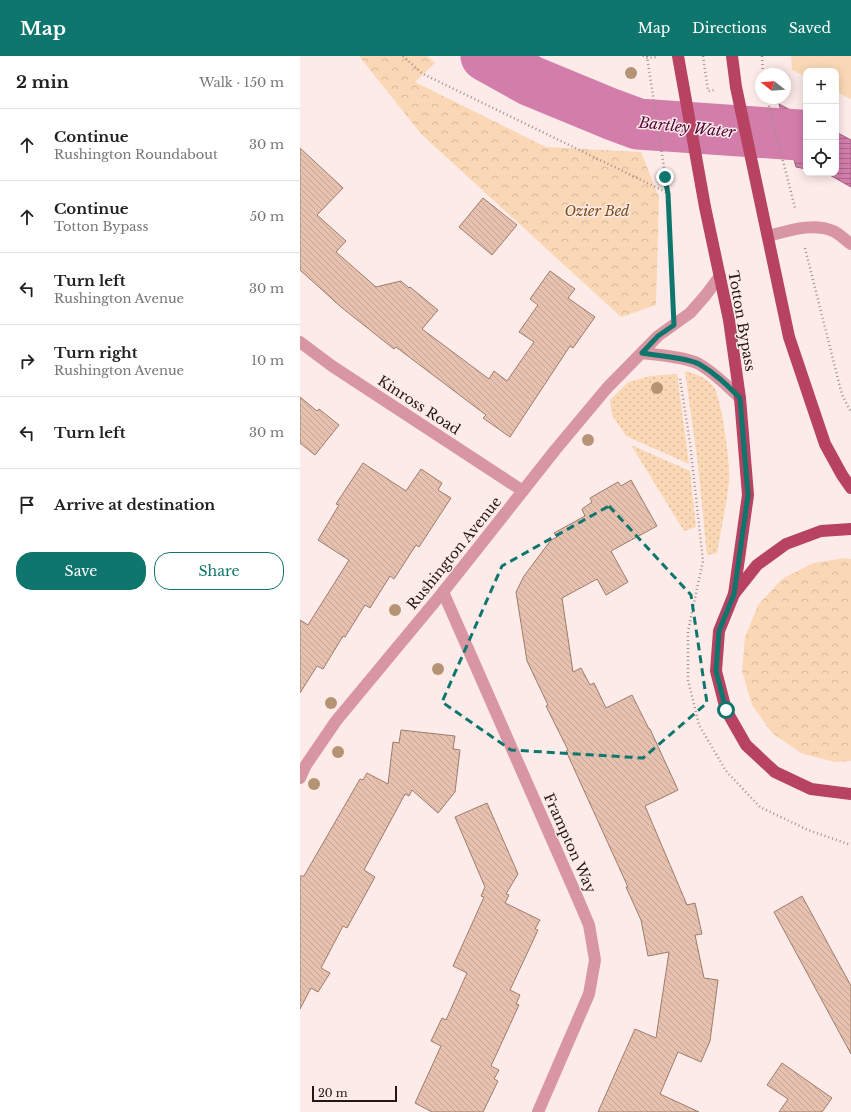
<!DOCTYPE html>
<meta charset="utf-8">
<style>
:root{--surface:#fff;--page:#f6f6f6;--text:#222;--muted:#767676;--line:#e0e0e0;--accent:#0f766e}
body{margin:0;font-family:"Libre Baskerville",serif;background:var(--page);color:var(--text)}
.controls{position:absolute;right:12px;top:12px;display:grid;overflow:hidden;border-radius:8px;box-shadow:0 2px 10px #0003}
.controls button{width:36px;height:36px;display:grid;place-items:center;padding:0;border:0;border-bottom:1px solid var(--line);background:var(--surface);color:var(--text);font:20px sans-serif}
.compass{position:absolute;left:455px;top:12px;width:36px;height:36px;border-radius:50%;background:var(--surface);box-shadow:0 2px 10px #0003;rotate:287deg}
.scale{position:absolute;left:12px;bottom:10px;width:85px;box-sizing:border-box;padding-left:4px;border:2px solid #241614;border-top:0;font-size:11px;line-height:14px;white-space:nowrap;color:#241614;-webkit-text-stroke:3px #fdebe9;paint-order:stroke}
.stop{position:absolute;width:12px;height:12px;margin:-9px;border:3px solid #0f766e;border-radius:50%;background:#fff}
.stop.end{background:#0f766e;border-color:#fff;box-shadow:0 1px 4px #0008}
.list{margin:0;padding:0;list-style:none}
h2{display:flex;justify-content:space-between;align-items:center;height:52px;margin:0;padding:0 16px;font-size:17px}
h2 small{font-size:13px;font-weight:400;color:var(--muted)}
.list li{display:grid;grid-template-columns:26px 1fr auto;gap:12px;align-items:center;box-sizing:border-box;height:72px;padding:0 16px;border-top:1px solid var(--line)}
.list b{display:block;font-size:15px;white-space:nowrap}
.list p{margin:0;font-size:13px;white-space:nowrap;color:var(--muted)}
.list em{font-size:13px;font-style:normal;color:var(--muted)}
.actions{display:flex;gap:8px;padding:12px 16px}
.actions a{flex:1;padding:9px 0;border:1px solid var(--accent);border-radius:16px;text-align:center;font-size:14px;color:var(--accent)}
.actions .main{background:var(--accent);color:#fff}
.icon{flex:none;width:22px;height:22px;fill:none;stroke:currentColor;stroke-width:2;stroke-linecap:round;stroke-linejoin:round}
.map{position:relative;flex:none;width:551px;height:1056px;overflow:hidden}
header{display:flex;align-items:center;gap:24px;box-sizing:border-box;height:56px;padding:0 20px;background:var(--accent);color:#fff}
header strong{font-size:19px}
nav{display:flex;gap:22px;margin-inline-start:auto;font-size:14px}
main{display:flex}
aside{flex:1;background:var(--surface)}
.map>svg:first-child{display:block}
.grass{fill:url(#grass-dots)}
.forest{fill:url(#forest-crowns)}
.park{fill:#fad8b6}
.water{fill:url(#water-rules);stroke:#9e5e7e}
.lines{fill:none;stroke-linecap:round;stroke-linejoin:round}
.river{stroke:#d37dab;stroke-width:51}
.building{fill:url(#building-back-hatch);stroke:#9e7c6b}
.path{stroke:#a1908e;stroke-width:2.5;stroke-dasharray:1 3;stroke-linecap:butt}
.lane{stroke:#d896a2;stroke-width:12}
.street{stroke:#d896a2;stroke-width:12}
.primary{stroke:#b74261;stroke-width:12}
.tree{fill:#b49475}
.route{stroke:#0f766e;stroke-width:5}
.marked{fill:none;stroke:#0f766e;stroke-width:3;stroke-dasharray:8 5;stroke-linejoin:round}
.labels{text-anchor:middle;dominant-baseline:central;stroke-width:3;stroke-linejoin:round;paint-order:stroke}
.park-label{font-size:14px;font-style:italic;fill:#784c16;stroke:#fdebe9}
.street-label{font-size:14px;fill:#241614;stroke:#fdebe9}
.water-label{font-size:15px;font-style:italic;fill:#510236;stroke:#fdebe9}
</style>
<header>
<strong>Map</strong>
<nav><a>Map</a><a>Directions</a><a>Saved</a></nav>
</header>
<main>
<aside>
<h2>2 min<small>Walk · 150 m</small></h2>
<ul class="list">
<li><svg class="icon" aria-label="ahead" viewBox="0 0 24 24"><path d="M12 20V5M6 11l6-6 6 6"/></svg><div><b>Continue</b><p>Rushington Roundabout</p></div><em>30 m</em></li>
<li><svg class="icon" aria-label="ahead" viewBox="0 0 24 24"><path d="M12 20V5M6 11l6-6 6 6"/></svg><div><b>Continue</b><p>Totton Bypass</p></div><em>50 m</em></li>
<li><svg class="icon" aria-label="left" viewBox="0 0 24 24"><path d="M17 20v-9H6M10 6l-5 5 5 5"/></svg><div><b>Turn left</b><p>Rushington Avenue</p></div><em>30 m</em></li>
<li><svg class="icon" aria-label="right" viewBox="0 0 24 24"><path d="M7 20v-9h11M14 6l5 5-5 5"/></svg><div><b>Turn right</b><p>Rushington Avenue</p></div><em>10 m</em></li>
<li><svg class="icon" aria-label="left" viewBox="0 0 24 24"><path d="M17 20v-9H6M10 6l-5 5 5 5"/></svg><div><b>Turn left</b></div><em>30 m</em></li>
<li><svg class="icon" aria-label="arrive" viewBox="0 0 24 24"><path d="M6 21V4h12l-3 4 3 4H6"/></svg><div><b>Arrive at destination</b></div></li>
</ul>
<div class="actions"><a class="main">Save</a><a>Share</a></div>
</aside>
<div class="map">
<svg width="551" height="1056" viewBox="0 0 551 1056">
<defs>
<pattern id="grass-dots" width="8" height="8" patternUnits="userSpaceOnUse"><rect width="8" height="8" fill="#fad8b6"/><path d="M2 2h.1M6 6h.1" fill="none" stroke="#d6b99c" stroke-width="1.8" stroke-linecap="round"/></pattern>
<pattern id="forest-crowns" width="20" height="18" patternUnits="userSpaceOnUse"><rect width="20" height="18" fill="#fad8b6"/><path d="M2 6a3 3 0 1 1 6 0M12 15a3 3 0 1 1 6 0" fill="none" stroke="#d6b99c"/></pattern>
<pattern id="water-rules" width="6" height="5" patternUnits="userSpaceOnUse"><rect width="6" height="5" fill="#d37dab"/><path d="M0 2.5h6" fill="none" stroke="#ab658a"/></pattern>
<pattern id="building-back-hatch" width="6" height="6" patternUnits="userSpaceOnUse"><rect width="6" height="6" fill="#e6c1af"/><path d="M-1 5l2 2M0 0l6 6M5-1l2 2" fill="none" stroke="#c5a596"/></pattern>
</defs>
<rect width="100%" height="100%" fill="#fdebe9"/>
<g class="grass">
<path d="M385,315c10,2 22,7 29,16 7,9 17,80 15,93 -2,24 -8,49 -12,73l-10,2 -9,-90z"/>
<polygon points="377,318 389,408 326,380 312,359 310,344 328,326 350,320"/>
<polygon points="331,389 390,415 396,471 384,475"/>
</g>
<g class="forest">
<polygon points="59,0 128,0 135,7 115,26 246,91 341,96 359,141 356,249 321,261 121,78"/>
<polygon points="545,502 551,503 551,705 534,706 501,697 472,677 452,649 442,615 445,581 458,549 482,523 513,507"/>
</g>
<polygon class="park" points="491,0 551,0 551,43 536,36 536,15 506,15 506,21 492,14"/>
<g class="water">
<polygon points="479,48 506,62 506,113 496,111"/>
<polygon points="536,76 551,84 551,131 528,118 525,117 536,117"/>
</g>
<g class="lines">
<polyline class="river" points="186,0 231,25 311,58 338,68 499,79 506,81"/>
</g>
<g class="building">
<polygon points="0,92 43,132 17,159 46,185 36,196 76,231 101,225 109,232 110,231 138,254 122,273 189,323 194,315 207,325 234,286 219,276 238,249 230,243 250,215 275,233 268,242 295,261 273,292 270,290 210,381 183,362 186,359 96,291 94,293 41,251 0,214"/>
<polygon points="183,142 217,169 192,199 159,171"/>
<polygon points="0,341 17,355 19,353 39,369 15,399 0,387"/>
<polygon points="63,407 106,435 121,413 142,427 138,434 151,442 119,491 116,489 94,523 90,520 70,552 65,549 45,581 43,580 23,613 17,610 0,637 0,564 8,569 49,504 18,484 39,449 36,448"/>
<polygon points="331,424 357,470 311,495 328,526 306,539 297,523 262,542 273,616 281,612 290,629 294,627 306,652 332,639 349,673 350,673 378,734 345,750 387,849 395,847 402,878 395,879 404,922 418,924 410,985 401,1006 378,996 360,1038 399,1056 298,1056 335,973 356,982 369,896 348,900 341,864 326,831 328,831 266,695 268,694 246,650 248,649 227,605 216,536 224,520 251,484 257,481 254,477 285,460 282,453 292,446 290,442 318,426 321,430"/>
<polygon points="101,674 155,680 153,693 160,694 155,736 138,757 112,734 109,740 105,738 64,814 75,821 47,872 43,870 21,912 30,917 18,936 11,932 0,953 0,820 4,820 60,723 63,724 67,717 88,728 93,686 99,687"/>
<polygon points="187,747 218,818 206,838 209,839 205,847 240,864 235,873 238,874 210,934 220,939 216,948 219,949 191,1010 199,1014 194,1023 198,1025 183,1056 132,1056 115,1047 141,990 131,985 142,962 146,964 167,917 153,910 184,841 181,840 185,831 155,761"/>
<polygon points="502,840 551,930 551,998 474,856"/>
<polygon points="482,1007 532,1042 522,1056 479,1056 488,1043 467,1029"/>
</g>
<g class="lines">
<g class="path">
<polyline points="103,0 123,18 368,137"/>
<polyline points="343,0 347,2 358,1"/>
<polyline points="347,0 368,138 373,245"/>
<polyline points="403,0 408,35 415,34"/>
<polyline points="462,0 463,18"/>
<polyline points="467,42 495,152"/>
<polyline points="505,192 542,339 551,356"/>
<polyline points="380,323 390,387 403,505 388,575 388,624 399,669 426,715 460,751 508,774 551,789"/>
</g>
<path class="lane" d="M468,180c20,-5 45,-14 65,-5 7,3 12,9 18,13"/>
<g class="street">
<polyline points="0,286 32,310 223,435"/>
<path d="M342,297c16,2 44,4 57,11 16,9 28,22 41,34"/>
<polyline points="143,536 278,843 289,869 295,904 289,938 238,1056"/>
<polyline points="0,722 6,709 36,665 143,536 256,393 307,332 358,280 390,257 405,240 420,220"/>
</g>
<g class="primary">
<polyline points="378,0 405,151 429,264 440,342 448,439 434,538"/>
<polyline points="432,0 436,31 489,281 525,388 542,419 551,432"/>
<polyline points="551,473 521,475 486,488 457,509 434,538 419,575 416,615 426,654 446,689 475,716 511,733 551,738"/>
</g>
</g>
<g class="tree">
<circle cx="331" cy="17" r="6"/>
<circle cx="357" cy="332" r="6"/>
<circle cx="288" cy="384" r="6"/>
<circle cx="95" cy="554" r="6"/>
<circle cx="138" cy="613" r="6"/>
<circle cx="31" cy="647" r="6"/>
<circle cx="38" cy="696" r="6"/>
<circle cx="14" cy="728" r="6"/>
</g>
<g class="lines">
<path class="route" d="M365,121l3,17 6,131 -16,11 -16,17c16,3 44,4 57,11 16,9 28,21 41,34l8,97 -14,99 -15,37 -3,40 10,39"/>
</g>
<path class="marked" d="M309,450l82,89 16,108 -64,55 -132,-8 -69,-48 60,-136z"/>
<g class="labels">
<g class="park-label">
<text x="297" y="155">Ozier Bed</text>
</g>
<g class="street-label">
<text transform="translate(442 265) rotate(80)">Totton Bypass</text>
<text transform="translate(119 349) rotate(33)">Kinross Road</text>
<text transform="translate(154 497) rotate(-51)">Rushington Avenue</text>
<text transform="translate(270 787) rotate(66)">Frampton Way</text>
</g>
<g class="water-label">
<text transform="translate(387 71) rotate(6)">Bartley Water</text>
</g>
</g>
</svg>
<div class="controls">
<button>+</button>
<button>−</button>
<button><svg class="icon" aria-label="locate" viewBox="0 0 24 24"><circle cx="12" cy="12" r="6"/><path d="M12 2v4M12 18v4M2 12h4M18 12h4"/></svg></button>
</div>
<svg class="compass" viewBox="-18 -18 36 36"><path d="M0-13l5 13h-10z" fill="#e53935"/><path d="M0 13l5-13h-10z" fill="#767676"/></svg>
<div class="scale">20 m</div>
<div class="stop" style="left:426px;top:654px"></div>
<div class="stop end" style="left:365px;top:121px"></div>
</div>
</main>
